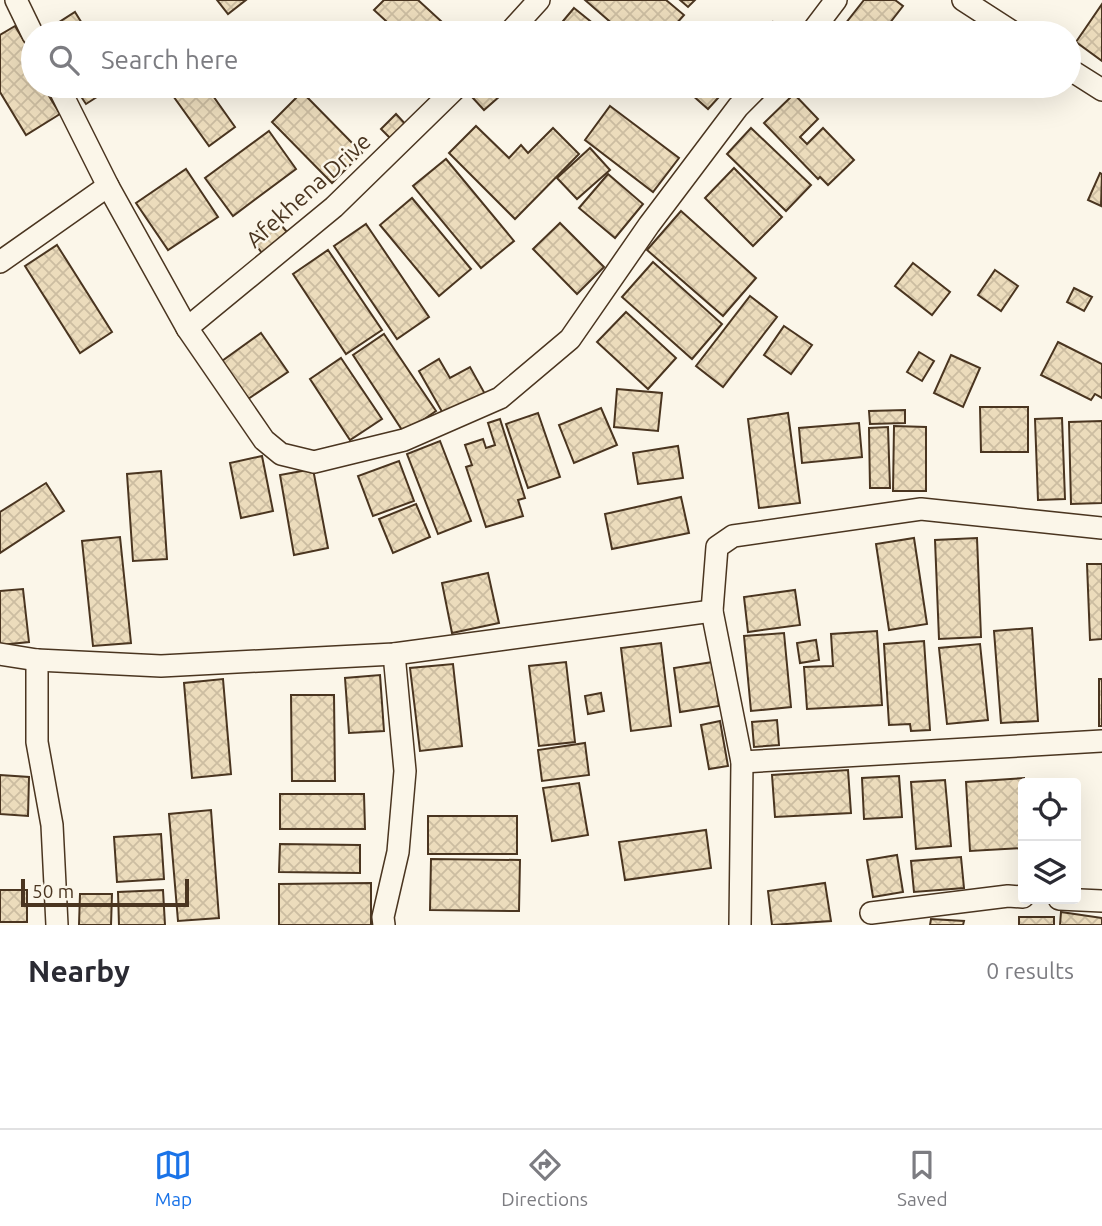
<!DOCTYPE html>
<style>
:root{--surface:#fff;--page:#f2f2f3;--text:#2b2b33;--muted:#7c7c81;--line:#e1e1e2;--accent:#1a73e8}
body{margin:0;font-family:Ubuntu,sans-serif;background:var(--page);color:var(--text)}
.controls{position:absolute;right:21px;bottom:21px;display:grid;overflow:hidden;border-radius:7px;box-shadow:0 7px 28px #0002}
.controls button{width:63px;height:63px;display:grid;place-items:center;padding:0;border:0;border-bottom:2px solid var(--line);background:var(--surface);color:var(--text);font:35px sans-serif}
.scale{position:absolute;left:21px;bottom:18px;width:168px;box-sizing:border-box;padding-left:7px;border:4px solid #4a3520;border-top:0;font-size:19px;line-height:24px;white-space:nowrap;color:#4a3520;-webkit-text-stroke:5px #fbf6e9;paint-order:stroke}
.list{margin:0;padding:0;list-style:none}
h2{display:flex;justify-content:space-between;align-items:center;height:91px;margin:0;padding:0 28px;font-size:30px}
h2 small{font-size:23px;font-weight:400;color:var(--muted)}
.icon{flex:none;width:38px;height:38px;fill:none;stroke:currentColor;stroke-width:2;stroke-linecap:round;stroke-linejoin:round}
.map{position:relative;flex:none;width:1102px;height:925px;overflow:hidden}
.search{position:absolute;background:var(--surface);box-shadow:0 7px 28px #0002;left:21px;right:21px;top:21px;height:77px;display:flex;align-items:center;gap:18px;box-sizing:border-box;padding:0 24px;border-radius:38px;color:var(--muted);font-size:26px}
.sheet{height:203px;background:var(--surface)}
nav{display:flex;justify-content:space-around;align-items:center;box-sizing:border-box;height:98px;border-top:2px solid var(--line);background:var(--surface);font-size:19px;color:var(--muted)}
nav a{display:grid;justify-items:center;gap:4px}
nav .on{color:var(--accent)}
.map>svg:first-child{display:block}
.building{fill:url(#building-cross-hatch);stroke:#4a3520;stroke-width:2}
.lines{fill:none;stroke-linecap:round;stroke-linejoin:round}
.minor-casing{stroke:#4a3520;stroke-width:24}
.minor{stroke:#fbf6e9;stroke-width:21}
.labels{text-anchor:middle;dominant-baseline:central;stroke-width:5;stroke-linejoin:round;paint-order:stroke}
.street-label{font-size:23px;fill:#4a3520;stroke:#fbf6e9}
</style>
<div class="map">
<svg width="1102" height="925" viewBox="0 0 1102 925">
<defs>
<pattern id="building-cross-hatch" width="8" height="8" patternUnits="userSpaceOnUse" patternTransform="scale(1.75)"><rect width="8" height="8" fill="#ecdcbc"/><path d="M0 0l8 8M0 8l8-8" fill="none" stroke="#ccbda1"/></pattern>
</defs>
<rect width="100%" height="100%" fill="#fbf6e9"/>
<g class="building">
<polygon points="217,0 246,0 228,14"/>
<polygon points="384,0 418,0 454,33 399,33 374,10"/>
<polygon points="585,0 666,0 684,15 668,33 623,33"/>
<polygon points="680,0 695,0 688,7"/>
<polygon points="864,0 895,0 903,6 882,33 838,33"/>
<polygon points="1102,4 1102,61 1076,42"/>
<polygon points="574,8 605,33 553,33"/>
<polygon points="75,12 88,33 42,33"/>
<polygon points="773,22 787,33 768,33 766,31"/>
<polygon points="15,26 33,56 33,86 48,86 44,88 60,114 26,135 0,92 0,35"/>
<polygon points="74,86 114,86 86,104"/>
<polygon points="166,86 206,86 235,127 209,146"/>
<polygon points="484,86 505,86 508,89 484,110 472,97"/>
<polygon points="682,86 729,86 708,109"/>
<polygon points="302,92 362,153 332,183 272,122"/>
<polygon points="794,94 818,119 800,137 807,144 823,128 854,160 828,185 820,177 818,179 764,123"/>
<polygon points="610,106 679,158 653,192 585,140"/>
<polygon points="396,114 408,127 393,141 381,129"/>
<polygon points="476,126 509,158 521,145 528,153 553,128 579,154 515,219 449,153"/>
<polygon points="751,128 811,185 786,211 727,154"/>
<polygon points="269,131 296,169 233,216 205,178"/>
<polygon points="590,148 610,170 577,199 557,178"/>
<polygon points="446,159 514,241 481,268 413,186"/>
<polygon points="734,168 782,217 753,246 705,198"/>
<polygon points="186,169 218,217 168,250 136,203"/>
<polygon points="1100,173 1102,174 1101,206 1088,200"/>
<polygon points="608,174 643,204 615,238 579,208"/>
<polygon points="412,198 471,269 439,296 380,225"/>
<polygon points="681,211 756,278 723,316 647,250"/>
<polygon points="274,217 287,232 262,253 250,237"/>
<polygon points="560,223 604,267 577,294 533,249"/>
<polygon points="366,224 429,317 397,339 334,246"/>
<polygon points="57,245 112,332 80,353 25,266"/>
<polygon points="328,250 382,330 346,354 293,274"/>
<polygon points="653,262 722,324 692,359 622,297"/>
<polygon points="913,263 950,292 932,315 895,286"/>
<polygon points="995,270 1018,286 1001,311 978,295"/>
<polygon points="1074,288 1092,297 1084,311 1067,302"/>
<polygon points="750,296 777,317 723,387 696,366"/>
<polygon points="626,312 676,358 648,389 597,342"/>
<polygon points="784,326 812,345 791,374 764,355"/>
<polygon points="261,333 288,372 248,399 222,361"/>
<polygon points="384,334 436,411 404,433 353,355"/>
<polygon points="1058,342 1102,364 1102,398 1095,394 1091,400 1041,375"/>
<polygon points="919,352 934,361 922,381 907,372"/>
<polygon points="951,355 980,368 963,407 934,393"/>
<polygon points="341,358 382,419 350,440 310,379"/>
<polygon points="439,359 450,378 470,367 485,394 445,417 419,371"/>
<polygon points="617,389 662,393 658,431 614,427"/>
<polygon points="980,407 1028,407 1028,452 981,452"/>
<polygon points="601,408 617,445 574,463 559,425"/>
<polygon points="905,410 905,423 870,424 869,411"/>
<polygon points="538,413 560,477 528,488 506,424"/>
<polygon points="788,413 800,503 759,508 748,419"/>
<polygon points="1062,418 1065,499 1038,500 1035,419"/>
<polygon points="500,419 525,498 518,500 523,516 486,527 466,467 472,465 465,445 483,439 486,448 495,445 488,423"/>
<polygon points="1102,421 1102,503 1071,504 1069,422"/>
<polygon points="859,423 862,457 802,463 799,428"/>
<polygon points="894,426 926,427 926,491 893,491"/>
<polygon points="888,427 890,488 870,488 869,428"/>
<polygon points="440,441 471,521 438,534 407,454"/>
<polygon points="678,446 683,478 638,484 633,453"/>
<polygon points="262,456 273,511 241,518 230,463"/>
<polygon points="399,461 414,501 373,516 358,476"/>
<polygon points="313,469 328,548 294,555 280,475"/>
<polygon points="161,471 167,559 133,561 127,474"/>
<polygon points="46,483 64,511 0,553 0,512"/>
<polygon points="681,497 689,533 612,549 605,514"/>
<polygon points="416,504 430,537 393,553 379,519"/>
<polygon points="120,537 131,643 93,646 82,541"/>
<polygon points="914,538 927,624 889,630 876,544"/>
<polygon points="977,538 981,637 939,639 935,540"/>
<polygon points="1087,564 1102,564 1102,639 1090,640"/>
<polygon points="488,573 499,623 452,633 442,583"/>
<polygon points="23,589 29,642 0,645 0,591"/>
<polygon points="795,590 800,625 748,632 744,597"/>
<polygon points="1032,628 1038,721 1001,723 994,631"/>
<polygon points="877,631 882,705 807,709 804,667 833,666 831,634"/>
<polygon points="784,633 791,707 751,711 744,636"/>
<polygon points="816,640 819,660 800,663 797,643"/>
<polygon points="924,641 930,730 911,731 910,724 889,725 884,644"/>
<polygon points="661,643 671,726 631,731 621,648"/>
<polygon points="980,644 988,720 947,724 939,648"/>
<polygon points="566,662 575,742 539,746 529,666"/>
<polygon points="713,662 719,706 680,712 674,668"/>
<polygon points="453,664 462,746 420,751 410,668"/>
<polygon points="380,675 384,731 349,733 345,678"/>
<polygon points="223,679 231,774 192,778 184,683"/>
<rect x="1099" y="679" width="3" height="47"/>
<polygon points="601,693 604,711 588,714 585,696"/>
<polygon points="291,695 334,695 335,781 292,781"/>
<polygon points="777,720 779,745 754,747 752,722"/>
<polygon points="720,721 728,766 709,769 701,725"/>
<polygon points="585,743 589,775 542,781 538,750"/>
<polygon points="848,770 851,813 775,817 772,775"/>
<polygon points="0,775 29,777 28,816 0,814"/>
<polygon points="899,776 902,817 864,819 862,778"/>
<polygon points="1024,778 1023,848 970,851 966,782"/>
<polygon points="945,780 951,846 916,849 911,782"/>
<polygon points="579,783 588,835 552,841 543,788"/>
<polygon points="280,794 364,794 365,829 280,829"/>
<polygon points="211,810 219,918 178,921 169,814"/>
<rect x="428" y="816" width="89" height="38"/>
<polygon points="706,830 711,868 625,880 619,842"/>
<polygon points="161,834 164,879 117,882 114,837"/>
<polygon points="280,844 360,845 360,873 279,872"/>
<polygon points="897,855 903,892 873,897 867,860"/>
<polygon points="961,857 964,888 914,892 911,861"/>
<polygon points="431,859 520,860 519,911 430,910"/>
<polygon points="371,883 371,925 279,925 279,884"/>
<polygon points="825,883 831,921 772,925 768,891"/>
<rect x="0" y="890" width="27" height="32"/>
<polygon points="163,890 165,925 119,925 118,892"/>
<polygon points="80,894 112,894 111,925 79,925"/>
<polygon points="1061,912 1102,918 1102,925 1060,925"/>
<rect x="1019" y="917" width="35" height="8"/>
<polygon points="931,919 964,921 963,925 930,925"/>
</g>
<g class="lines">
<defs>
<g id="minor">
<polyline points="16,0 33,35"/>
<polyline points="963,0 1014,33"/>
<polyline points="509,33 539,0"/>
<polyline points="811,33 836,0"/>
<polyline points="1069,69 1102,90"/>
<polyline points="58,86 108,186 187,328 264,440 281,454 314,462 404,440 500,398 570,339 649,225 738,107 759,86"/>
<polyline points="0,262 108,186"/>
<polyline points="187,328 334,207 458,86"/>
<polyline points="0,654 37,660 161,666 394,654 712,611"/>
<polyline points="37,660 37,742 52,825 57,925"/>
<polyline points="742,762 1102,741"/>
<polyline points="1059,899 1102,901"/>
<polyline points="871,913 1008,896 1023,897"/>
<polyline points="384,925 383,917 398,852 405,771 394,654"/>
<polyline points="740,925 742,762 712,611 717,547 733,536 921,509 1102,528"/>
</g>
</defs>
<use href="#minor" class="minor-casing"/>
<use href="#minor" class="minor"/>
</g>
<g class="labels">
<g class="street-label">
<text transform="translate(308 190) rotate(-42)">Afekhena Drive</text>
</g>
</g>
</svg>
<div class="controls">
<button><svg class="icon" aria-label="locate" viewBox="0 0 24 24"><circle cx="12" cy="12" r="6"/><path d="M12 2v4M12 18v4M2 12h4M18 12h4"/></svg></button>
<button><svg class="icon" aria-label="layers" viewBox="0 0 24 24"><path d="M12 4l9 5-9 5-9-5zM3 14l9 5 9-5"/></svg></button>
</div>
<div class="scale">50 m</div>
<div class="search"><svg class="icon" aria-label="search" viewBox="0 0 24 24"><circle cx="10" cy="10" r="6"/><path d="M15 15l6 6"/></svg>Search here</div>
</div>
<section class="sheet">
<h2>Nearby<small>0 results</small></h2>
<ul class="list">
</ul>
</section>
<nav>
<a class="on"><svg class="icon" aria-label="map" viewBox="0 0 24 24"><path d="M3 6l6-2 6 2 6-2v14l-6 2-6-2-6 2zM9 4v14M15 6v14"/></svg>Map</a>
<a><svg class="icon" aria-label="directions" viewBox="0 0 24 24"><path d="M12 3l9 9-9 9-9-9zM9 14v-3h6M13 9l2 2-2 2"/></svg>Directions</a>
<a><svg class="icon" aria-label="saved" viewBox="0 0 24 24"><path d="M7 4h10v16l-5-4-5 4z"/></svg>Saved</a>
</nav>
